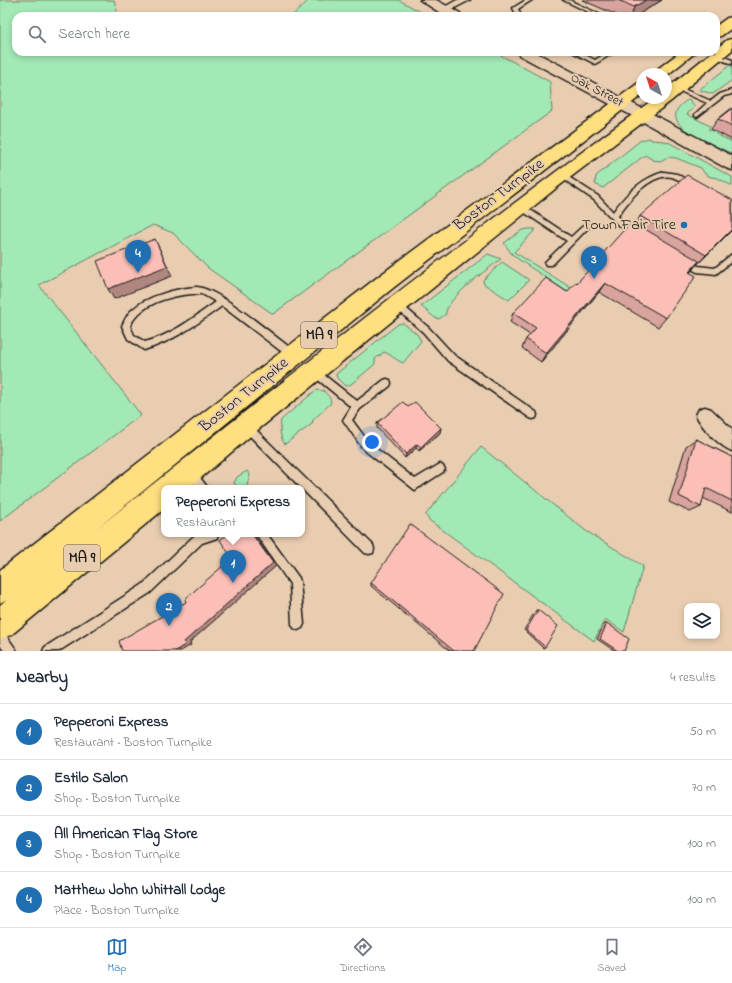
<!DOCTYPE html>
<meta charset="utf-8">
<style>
:root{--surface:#fff;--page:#f2f2f3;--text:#1f2937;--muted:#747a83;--line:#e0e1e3;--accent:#1f6fb2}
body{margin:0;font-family:"Indie Flower",sans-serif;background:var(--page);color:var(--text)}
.controls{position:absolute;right:12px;bottom:12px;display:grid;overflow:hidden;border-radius:8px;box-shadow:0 2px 6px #0003}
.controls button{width:36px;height:36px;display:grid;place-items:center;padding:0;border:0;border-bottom:1px solid var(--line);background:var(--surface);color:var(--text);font:20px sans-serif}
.compass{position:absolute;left:636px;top:68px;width:36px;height:36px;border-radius:50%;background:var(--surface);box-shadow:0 2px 6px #0003;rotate:321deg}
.you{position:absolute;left:372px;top:442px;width:14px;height:14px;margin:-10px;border:3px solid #fff;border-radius:50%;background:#1a73e8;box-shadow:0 0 0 6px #1a73e833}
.badge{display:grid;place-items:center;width:26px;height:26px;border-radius:50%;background:var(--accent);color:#fff;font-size:13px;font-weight:700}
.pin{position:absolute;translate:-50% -33px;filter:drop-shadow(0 1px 2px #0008)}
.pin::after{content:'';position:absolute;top:21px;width:14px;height:12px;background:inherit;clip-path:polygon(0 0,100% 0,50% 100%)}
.popup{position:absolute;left:161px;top:485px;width:144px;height:52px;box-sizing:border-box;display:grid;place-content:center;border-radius:8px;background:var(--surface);filter:drop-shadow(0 1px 3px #0005);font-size:13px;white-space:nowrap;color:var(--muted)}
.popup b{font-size:15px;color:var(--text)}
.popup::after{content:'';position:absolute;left:50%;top:100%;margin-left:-8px;border:8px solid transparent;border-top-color:var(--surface)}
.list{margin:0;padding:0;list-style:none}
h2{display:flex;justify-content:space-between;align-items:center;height:52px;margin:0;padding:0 16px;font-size:17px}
h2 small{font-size:13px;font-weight:400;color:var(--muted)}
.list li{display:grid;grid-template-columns:26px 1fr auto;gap:12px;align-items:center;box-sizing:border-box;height:56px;padding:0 16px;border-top:1px solid var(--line)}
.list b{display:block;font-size:15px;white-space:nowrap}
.list p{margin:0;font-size:13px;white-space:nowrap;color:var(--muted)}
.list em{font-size:13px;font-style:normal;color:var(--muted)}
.icon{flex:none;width:22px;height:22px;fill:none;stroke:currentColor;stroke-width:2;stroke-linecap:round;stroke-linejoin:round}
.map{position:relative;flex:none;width:732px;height:651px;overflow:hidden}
.search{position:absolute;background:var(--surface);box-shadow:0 2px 6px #0003;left:12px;right:12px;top:12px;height:44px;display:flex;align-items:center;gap:10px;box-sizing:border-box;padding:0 14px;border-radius:12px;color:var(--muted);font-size:15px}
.sheet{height:276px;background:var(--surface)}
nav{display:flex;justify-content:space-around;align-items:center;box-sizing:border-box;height:56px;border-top:1px solid var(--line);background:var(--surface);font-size:11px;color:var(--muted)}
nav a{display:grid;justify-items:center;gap:2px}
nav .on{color:var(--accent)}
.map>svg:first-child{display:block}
.green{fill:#a2e9b6;stroke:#5f8269}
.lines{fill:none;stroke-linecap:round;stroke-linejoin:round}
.lane-casing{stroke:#1c1c1c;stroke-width:3}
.street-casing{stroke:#1c1c1c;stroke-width:3}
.secondary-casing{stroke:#1c1c1c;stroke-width:3}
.highway-casing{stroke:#1c1c1c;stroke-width:3}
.lane{fill:#e9cdb0;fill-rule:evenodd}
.street{fill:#e9cdb0;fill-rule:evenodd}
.secondary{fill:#e9cdb0;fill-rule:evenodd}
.highway{fill:#ffdf80;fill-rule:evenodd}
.wall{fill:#d8a49d;stroke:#1c1c1c}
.shaded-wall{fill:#b08680;stroke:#1c1c1c}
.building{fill:#fbbfb7;stroke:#1c1c1c}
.poi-dot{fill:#1f6fb2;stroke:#e9cdb0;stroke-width:1.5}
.labels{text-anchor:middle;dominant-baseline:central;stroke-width:4;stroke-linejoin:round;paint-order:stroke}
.far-street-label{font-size:13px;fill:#1c1c1c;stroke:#e9cdb0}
.shield{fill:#e9cdb0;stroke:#5a5148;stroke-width:1}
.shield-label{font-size:15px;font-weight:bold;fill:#1c1c1c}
.street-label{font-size:16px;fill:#1c1c1c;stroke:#e9cdb0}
.poi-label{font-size:16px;fill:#1c1c1c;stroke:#e9cdb0;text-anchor:end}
</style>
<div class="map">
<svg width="732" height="651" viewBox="0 0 732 651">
<rect width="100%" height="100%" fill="#e9cdb0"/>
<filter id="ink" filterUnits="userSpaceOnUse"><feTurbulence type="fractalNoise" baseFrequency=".025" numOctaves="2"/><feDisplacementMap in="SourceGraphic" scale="8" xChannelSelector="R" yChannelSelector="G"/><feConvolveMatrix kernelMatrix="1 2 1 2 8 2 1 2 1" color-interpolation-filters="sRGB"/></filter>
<g filter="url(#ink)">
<g class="green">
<polygon points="0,0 114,0 118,16 16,16 16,52 495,52 550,82 552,111 273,314 208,268 173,233 153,225 39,285 141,415 0,521"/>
<polygon points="309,0 399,0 428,16 292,16"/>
<polygon points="730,65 732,67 732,80 713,94 699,90"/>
<path d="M689,99l6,8 -8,7 23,12 -1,4 6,1 1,3 16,8v12c-16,-10 -85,-30 -43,-55z"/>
<polygon points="650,138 651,140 664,141 670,143 730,176 732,177 732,186 718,178 711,177 705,174 701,168 676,158 668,157 660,161 653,160 645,155 603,188 595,184 596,176 641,140"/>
<polygon points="529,229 536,229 514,252 576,291 566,291 518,259 511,253 504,243 522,230"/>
<path d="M488,254l13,5c-12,9 -57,41 -55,55l-7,5 -4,-1 -14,-12z"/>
<polygon points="502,262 529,280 509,300 484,284 483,280"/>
<path d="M403,323l14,11 4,7 -18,22c-8,-3 -12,-9 -19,-11l-9,7v5l-25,21 -5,1 -8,-8 -1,-4 62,-50z"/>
<path d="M316,390l5,1 2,-1 7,8 1,5 -18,17 -1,4 -27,20c-6,-7 -5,-15 -4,-24z"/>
<polygon points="481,447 586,531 643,566 624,632 605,619 594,641 429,520 426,515 427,513"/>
<polygon points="247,471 250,475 247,485 249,488 238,488 234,483 237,477"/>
</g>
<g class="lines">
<defs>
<g id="lane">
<polygon points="526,0 532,0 518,9 521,16 517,16 513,8"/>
<polygon points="563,0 569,0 603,16 597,16"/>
<polygon points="572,52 579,52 595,60 608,52 615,52 595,64"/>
<polygon points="716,54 732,60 732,64 714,57 714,55"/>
<polygon points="675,87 679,87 711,101 720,94 732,90 732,94 724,96 697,117 695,116 695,114 707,103 675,89"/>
<path d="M664,172l13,2 18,11 -3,2c-7,-2 -13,-8 -20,-10 -21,-5 -44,24 -54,39l4,5 17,10 2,2 -2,2 -2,1 -19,-11 -24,-25 -35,-24 3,-2h2l34,22 15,16c13,-18 29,-34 51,-40z"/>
<polygon points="519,205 523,205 571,237 585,224 587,223 590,226 552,265 546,265 545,263 546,261 567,241 519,209"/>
<polygon points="732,254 732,261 716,274 697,272 682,264 681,262 685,259 698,266 715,268"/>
<path d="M197,287c23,2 78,50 99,65l1,3 -1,3 -3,1 -3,-1 -68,-52c-25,18 -48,35 -78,44l-16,-11 -6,-13c3,-6 5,-12 10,-16 14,-14 46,-22 65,-23zM192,294h10l14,8c-23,16 -44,33 -71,40l-11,-7 -4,-9c10,-22 39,-30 62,-32z"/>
<polygon points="397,302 400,303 429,328 454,355 536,412 537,415 536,418 533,419 530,418 448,361 423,332 394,307 393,305 394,303"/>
<polygon points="314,367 357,401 384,380 387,379 390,380 391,383 390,386 360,409 352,420 369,443 415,479 440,464 443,466 445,469 443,472 415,490 363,449 343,420 351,407 311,374 310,371 311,368"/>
<polygon points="247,423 250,424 373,545 374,549 373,553 369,554 365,553 244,430 242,427 244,424"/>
<polygon points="191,468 194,470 208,488 197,488 186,473 188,470"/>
<polygon points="199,534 218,534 217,538 202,543 150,593 59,651 43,651 45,647 142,585 195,535"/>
<polygon points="256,534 267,534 299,578 300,582 304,624 302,628 298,630 294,628 292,624 290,584"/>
<polygon points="0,630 4,632 17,651 4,651 0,645"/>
</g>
<g id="street">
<polygon points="457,0 470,0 447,12 444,13 439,10"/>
<path d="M705,407l6,2 21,20v22c-13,-5 -30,-23 -36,-36l3,-6z"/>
</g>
<g id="secondary">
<polygon points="420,0 436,0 460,13 462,16 445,16"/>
<polygon points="517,52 535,52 732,156 732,170 726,168 638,119 519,55"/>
</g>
<g id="highway">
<polygon points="732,17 732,28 721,36 716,37 716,26 727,18"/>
<path d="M732,39v11l-61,51 -116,88 -301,244 -65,55h-25v21l-153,126 -11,4v-34l6,-5 -6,3v-33l379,-294 258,-192 5,-2v13l-249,193 -298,242c184,-146 370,-292 560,-432h11v-9l46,-37h4v-3l11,-9z"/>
<polygon points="680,52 696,52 666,76 666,74 651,74"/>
</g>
</defs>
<use href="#lane" class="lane-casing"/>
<use href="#street" class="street-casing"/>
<use href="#secondary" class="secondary-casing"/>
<use href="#highway" class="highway-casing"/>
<use href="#lane" class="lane"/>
<use href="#street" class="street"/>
<use href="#secondary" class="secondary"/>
<use href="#highway" class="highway"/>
</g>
<g class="wall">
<polygon points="582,0 662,0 636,16 619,16"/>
<polygon points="732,108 732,140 711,129 718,119"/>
<polygon points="732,200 732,230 698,264 697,264 690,273 666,318 658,327 599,292 541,362 522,348 526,339 530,335 510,322 513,313 567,292 577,283 636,224 640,216"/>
<polygon points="408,407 440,433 419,451 416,448 405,458 377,428 377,423"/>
<polygon points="696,439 732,457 732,512 703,498 701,507 690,512 669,502 686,446"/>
<polygon points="371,583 474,651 450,651 371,586"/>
<polygon points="536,610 538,610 545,647 543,648 524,630"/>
<polygon points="607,623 624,651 615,651 597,639 604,624"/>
</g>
<g class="shaded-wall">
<polygon points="646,0 662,0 636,16 631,16 634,7"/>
<polygon points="732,229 732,230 698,264 706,255"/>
<polygon points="155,239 172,276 114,299 108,289"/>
<polygon points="699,261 691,271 681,282 689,272"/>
<polygon points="605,283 599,292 541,362 546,353"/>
<polygon points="441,428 440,433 419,451 421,447"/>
<polygon points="417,444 416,448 405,458 406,454"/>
<polygon points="252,534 253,534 276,566 190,642 191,645 181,651 175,651 184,642"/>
</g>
<g class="building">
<polygon points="618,0 646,0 634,7"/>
<polygon points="732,108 732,126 718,119"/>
<polygon points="687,175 732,200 732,229 706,255 640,216"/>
<polygon points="633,222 699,261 689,272 696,276 666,318 605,283 546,353 526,339 536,328 513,313 546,278 567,292 576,282 577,283 621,233"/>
<polygon points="155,239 167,266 108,289 97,261"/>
<polygon points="403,402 408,407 415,402 441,428 421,447 417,444 406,454 377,423"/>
<polygon points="696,439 732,457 732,501 706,488 701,507 679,496"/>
<polygon points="410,524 504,594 474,651 454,651 371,583"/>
<polygon points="228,534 252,534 273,563 184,642 185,645 175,651 122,651 119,641 186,602 185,599 232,558 220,540"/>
<polygon points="538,610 558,626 545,647 526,630"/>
<polygon points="607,623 629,639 624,651 618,651 600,639"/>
</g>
</g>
<circle class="poi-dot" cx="684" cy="225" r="4"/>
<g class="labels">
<g class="far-street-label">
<text transform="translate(597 90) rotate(28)">Oak Street</text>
</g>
<g class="shield">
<rect x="301" y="322" width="36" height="26" rx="3"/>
<rect x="64" y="545" width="36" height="26" rx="3"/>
</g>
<g class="shield-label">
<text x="319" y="335">MA 9</text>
<text x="82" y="558">MA 9</text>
</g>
<g class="street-label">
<text transform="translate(499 195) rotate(-37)">Boston Turnpike</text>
<text transform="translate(244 395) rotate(-39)">Boston Turnpike</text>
</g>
<g class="poi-label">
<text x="676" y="225">Town Fair Tire</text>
</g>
</g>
</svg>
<div class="controls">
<button><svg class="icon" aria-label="layers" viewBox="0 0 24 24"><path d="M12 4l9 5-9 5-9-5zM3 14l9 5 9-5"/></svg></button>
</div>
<svg class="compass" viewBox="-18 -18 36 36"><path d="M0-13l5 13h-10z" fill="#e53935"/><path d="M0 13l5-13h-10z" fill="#747a83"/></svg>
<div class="you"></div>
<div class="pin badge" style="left:233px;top:583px">1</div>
<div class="popup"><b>Pepperoni Express</b>Restaurant</div>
<div class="pin badge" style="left:169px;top:626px">2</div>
<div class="pin badge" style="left:594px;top:279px">3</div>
<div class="pin badge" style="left:138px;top:273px">4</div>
<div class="search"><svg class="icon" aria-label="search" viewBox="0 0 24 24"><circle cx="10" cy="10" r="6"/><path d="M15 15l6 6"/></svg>Search here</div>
</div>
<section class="sheet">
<h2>Nearby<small>4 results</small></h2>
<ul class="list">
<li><span class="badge">1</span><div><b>Pepperoni Express</b><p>Restaurant · Boston Turnpike</p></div><em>50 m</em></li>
<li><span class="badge">2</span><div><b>Estilo Salon</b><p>Shop · Boston Turnpike</p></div><em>70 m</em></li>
<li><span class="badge">3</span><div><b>All American Flag Store</b><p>Shop · Boston Turnpike</p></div><em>100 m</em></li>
<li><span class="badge">4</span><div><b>Matthew John Whittall Lodge</b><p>Place · Boston Turnpike</p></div><em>100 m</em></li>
</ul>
</section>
<nav>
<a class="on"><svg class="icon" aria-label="map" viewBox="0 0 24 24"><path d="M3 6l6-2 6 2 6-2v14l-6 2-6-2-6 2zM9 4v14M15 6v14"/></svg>Map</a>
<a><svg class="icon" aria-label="directions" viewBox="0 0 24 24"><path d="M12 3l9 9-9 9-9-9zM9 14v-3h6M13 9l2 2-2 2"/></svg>Directions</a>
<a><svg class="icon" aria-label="saved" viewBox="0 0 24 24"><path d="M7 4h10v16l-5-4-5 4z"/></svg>Saved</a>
</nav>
